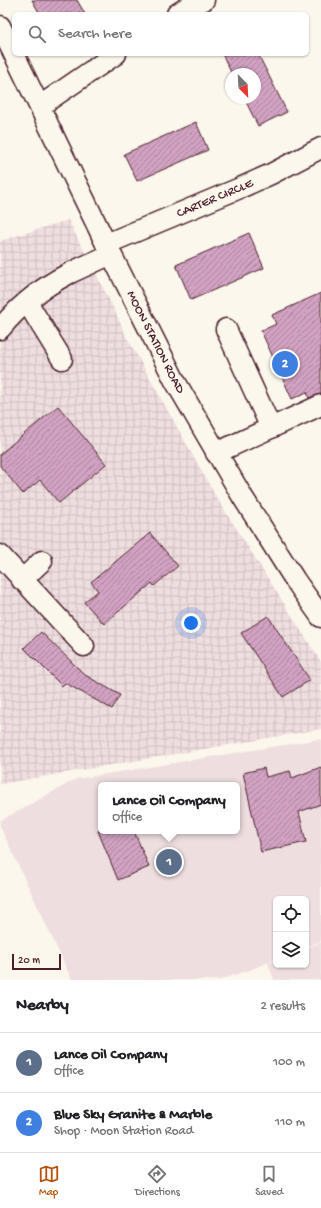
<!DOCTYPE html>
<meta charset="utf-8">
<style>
:root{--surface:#fff;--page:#f6f6f6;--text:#202124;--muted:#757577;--line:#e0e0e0;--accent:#b45309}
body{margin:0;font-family:"Gochi Hand",sans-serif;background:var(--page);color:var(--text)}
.controls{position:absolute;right:12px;bottom:12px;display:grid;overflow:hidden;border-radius:6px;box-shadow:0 1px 3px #0004}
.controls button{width:36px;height:36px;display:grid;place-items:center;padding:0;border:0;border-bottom:1px solid var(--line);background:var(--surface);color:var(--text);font:20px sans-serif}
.compass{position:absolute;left:225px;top:68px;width:36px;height:36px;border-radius:50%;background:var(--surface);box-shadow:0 1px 3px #0004;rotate:156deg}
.scale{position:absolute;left:12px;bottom:10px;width:49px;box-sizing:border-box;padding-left:4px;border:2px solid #4a1f2b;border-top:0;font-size:11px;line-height:14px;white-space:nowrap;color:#4a1f2b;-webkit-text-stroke:3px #fbf7ec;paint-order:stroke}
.you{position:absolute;left:191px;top:623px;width:14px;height:14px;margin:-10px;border:3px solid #fff;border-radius:50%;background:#1a73e8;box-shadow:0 0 0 6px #1a73e833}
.badge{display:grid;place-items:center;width:26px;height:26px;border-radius:50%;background:var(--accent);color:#fff;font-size:13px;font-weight:700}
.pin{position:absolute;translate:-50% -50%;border:2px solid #fff;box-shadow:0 1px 4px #0006}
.popup{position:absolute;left:98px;top:782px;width:142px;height:52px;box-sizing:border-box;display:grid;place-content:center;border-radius:6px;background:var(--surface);filter:drop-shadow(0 1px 3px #0005);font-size:13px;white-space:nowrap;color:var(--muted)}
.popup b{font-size:15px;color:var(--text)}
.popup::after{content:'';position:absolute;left:50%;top:100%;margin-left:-8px;border:8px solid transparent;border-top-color:var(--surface)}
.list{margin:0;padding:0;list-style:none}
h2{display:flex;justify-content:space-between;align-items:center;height:52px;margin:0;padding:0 16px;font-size:17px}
h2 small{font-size:13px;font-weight:400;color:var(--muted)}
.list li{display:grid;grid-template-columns:26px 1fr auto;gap:12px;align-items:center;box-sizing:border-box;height:60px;padding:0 16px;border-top:1px solid var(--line)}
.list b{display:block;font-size:15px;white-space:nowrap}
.list p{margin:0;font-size:13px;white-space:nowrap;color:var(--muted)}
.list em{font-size:13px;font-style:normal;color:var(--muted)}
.icon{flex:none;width:22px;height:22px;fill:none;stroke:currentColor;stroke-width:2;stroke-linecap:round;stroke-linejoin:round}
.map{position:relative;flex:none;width:321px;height:980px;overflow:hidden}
.search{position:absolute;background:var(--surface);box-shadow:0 1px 3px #0004;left:12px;right:12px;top:12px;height:44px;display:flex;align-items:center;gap:10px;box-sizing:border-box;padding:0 14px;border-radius:6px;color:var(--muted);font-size:15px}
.sheet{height:172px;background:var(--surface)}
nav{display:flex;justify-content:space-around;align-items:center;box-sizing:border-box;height:56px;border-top:1px solid var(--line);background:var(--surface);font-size:11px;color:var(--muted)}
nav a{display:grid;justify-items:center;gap:2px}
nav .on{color:var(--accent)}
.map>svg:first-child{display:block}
.built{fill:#eededf;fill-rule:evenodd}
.industrial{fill:url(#industrial-grid)}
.building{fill:url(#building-hatch);stroke:#4a1f2b}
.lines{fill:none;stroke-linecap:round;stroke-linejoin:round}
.minor-casing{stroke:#4a1f2b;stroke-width:23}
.minor{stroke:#fbf7ec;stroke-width:20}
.labels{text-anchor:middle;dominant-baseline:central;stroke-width:3;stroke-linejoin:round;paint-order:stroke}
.street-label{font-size:13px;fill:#4a1f2b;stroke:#fbf7ec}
</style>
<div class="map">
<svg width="321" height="980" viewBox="0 0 321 980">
<defs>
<pattern id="industrial-grid" width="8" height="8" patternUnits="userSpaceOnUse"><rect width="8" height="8" fill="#eededf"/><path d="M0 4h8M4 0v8" fill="none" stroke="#cebec0"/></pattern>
<pattern id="building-hatch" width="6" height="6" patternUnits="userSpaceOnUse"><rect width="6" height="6" fill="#d1a2c1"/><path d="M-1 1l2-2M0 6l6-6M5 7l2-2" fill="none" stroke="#ac839d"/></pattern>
</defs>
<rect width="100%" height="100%" fill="#fbf7ec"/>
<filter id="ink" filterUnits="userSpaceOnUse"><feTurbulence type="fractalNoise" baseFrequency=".025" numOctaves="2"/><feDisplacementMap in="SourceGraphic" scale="8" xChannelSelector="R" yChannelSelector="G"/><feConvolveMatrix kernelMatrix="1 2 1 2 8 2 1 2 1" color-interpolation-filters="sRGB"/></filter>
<g filter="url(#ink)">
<g class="built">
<path d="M321,739v202l-15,6v-48h-30v60l-24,10 -32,11h-148l-72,-154v-5l76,-42zM101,785h136v46h-136z"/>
<polygon points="321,942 321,980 274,980 268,963 276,960 276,965 306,965 306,948"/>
</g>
<polygon class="industrial" points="68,220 114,309 126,336 215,495 321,662 321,729 0,784 0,241"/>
<g class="building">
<polygon points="32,0 77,0 85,14 40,14"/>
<polygon points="222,54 258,54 287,112 258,126 244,98 255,98 255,74 232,74"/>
<polygon points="196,122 208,150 137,181 124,154"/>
<polygon points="249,233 264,268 191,300 176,265"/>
<polygon points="321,293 321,394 309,398 307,392 292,399 261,331 276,324 272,315"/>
<polygon points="58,406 106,464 59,503 40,480 23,494 0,466 0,454"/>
<polygon points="150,533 178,566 154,586 152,583 104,624 84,602 98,591 91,582"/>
<polygon points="268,616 310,680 283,697 241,633"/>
<polygon points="41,632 85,675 120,695 112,709 65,683 62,686 24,648"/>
<polygon points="321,767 321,804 299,812 306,842 261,852 243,773 264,768 266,777 290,771 292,778"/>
<polygon points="98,831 134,831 149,867 118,880"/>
</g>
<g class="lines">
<defs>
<g id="minor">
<polyline points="177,14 188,7 204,0"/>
<polyline points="0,26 14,54"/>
<path id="s1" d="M14,54l92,190 69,137 67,115 53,84 26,37"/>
<polyline points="40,106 116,54"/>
<path id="s2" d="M106,244l134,-56 31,-14 50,-26"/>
<polyline points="27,302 62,359"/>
<path d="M0,329c18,-22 43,-42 68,-55 14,-7 29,-13 43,-20"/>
<polyline points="226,329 271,428"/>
<polyline points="216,453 321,405"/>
<polyline points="0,555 84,646"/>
<polyline points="22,580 42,561"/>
</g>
</defs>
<use href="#minor" class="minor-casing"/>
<use href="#minor" class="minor"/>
</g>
</g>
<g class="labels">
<g class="street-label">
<text stroke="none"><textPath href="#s2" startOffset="118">CARTER CIRCLE</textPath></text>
<text stroke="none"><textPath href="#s1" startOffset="321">MOON STATION ROAD</textPath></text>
</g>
</g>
</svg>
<div class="controls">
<button><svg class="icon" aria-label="locate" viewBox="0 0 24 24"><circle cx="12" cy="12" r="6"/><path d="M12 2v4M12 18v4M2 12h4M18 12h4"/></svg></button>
<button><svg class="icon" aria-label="layers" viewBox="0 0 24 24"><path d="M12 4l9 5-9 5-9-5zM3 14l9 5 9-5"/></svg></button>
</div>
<svg class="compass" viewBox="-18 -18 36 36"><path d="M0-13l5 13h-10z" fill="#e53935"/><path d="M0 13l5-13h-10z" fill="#757577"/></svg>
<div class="scale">20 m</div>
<div class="you"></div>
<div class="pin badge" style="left:169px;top:862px;background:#5c6f8a">1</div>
<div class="popup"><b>Lance Oil Company</b>Office</div>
<div class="pin badge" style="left:285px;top:364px;background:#3f7fe0">2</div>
<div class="search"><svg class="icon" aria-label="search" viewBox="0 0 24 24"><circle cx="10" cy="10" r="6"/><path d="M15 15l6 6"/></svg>Search here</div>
</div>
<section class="sheet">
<h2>Nearby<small>2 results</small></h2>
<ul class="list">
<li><span class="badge" style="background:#5c6f8a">1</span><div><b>Lance Oil Company</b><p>Office</p></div><em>100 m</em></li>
<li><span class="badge" style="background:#3f7fe0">2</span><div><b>Blue Sky Granite &amp; Marble</b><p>Shop · Moon Station Road</p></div><em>110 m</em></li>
</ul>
</section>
<nav>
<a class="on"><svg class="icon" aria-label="map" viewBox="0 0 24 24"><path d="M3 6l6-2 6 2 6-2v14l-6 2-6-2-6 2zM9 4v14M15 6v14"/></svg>Map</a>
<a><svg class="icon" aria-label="directions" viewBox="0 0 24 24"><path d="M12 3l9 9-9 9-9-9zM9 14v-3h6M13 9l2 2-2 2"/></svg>Directions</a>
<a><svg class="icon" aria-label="saved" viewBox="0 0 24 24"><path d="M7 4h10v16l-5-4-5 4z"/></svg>Saved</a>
</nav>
